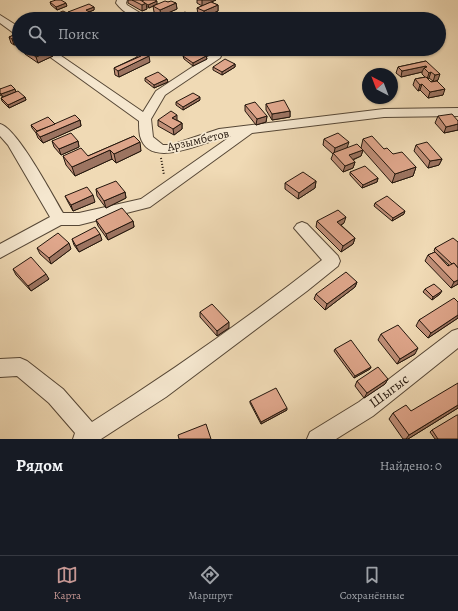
<!DOCTYPE html>
<html lang="ru">
<meta charset="utf-8">
<style>
:root{--surface:#171b24;--page:#20242c;--text:#f1f3f6;--muted:#9ea1a6;--line:#363941;--accent:#c59692}
body{margin:0;font-family:Alegreya,serif;background:var(--page);color:var(--text)}
.compass{position:absolute;left:362px;top:68px;width:36px;height:36px;border-radius:50%;background:var(--surface);box-shadow:0 1px 3px #0004;rotate:318deg}
.list{margin:0;padding:0;list-style:none}
h2{display:flex;justify-content:space-between;align-items:center;height:52px;margin:0;padding:0 16px;font-size:17px}
h2 small{font-size:13px;font-weight:400;color:var(--muted)}
.icon{flex:none;width:22px;height:22px;fill:none;stroke:currentColor;stroke-width:2;stroke-linecap:round;stroke-linejoin:round}
.map{position:relative;flex:none;width:458px;height:439px;overflow:hidden}
.search{position:absolute;background:var(--surface);box-shadow:0 1px 3px #0004;left:12px;right:12px;top:12px;height:44px;display:flex;align-items:center;gap:10px;box-sizing:border-box;padding:0 14px;border-radius:22px;color:var(--muted);font-size:15px}
.sheet{height:116px;background:var(--surface)}
nav{display:flex;justify-content:space-around;align-items:center;box-sizing:border-box;height:56px;border-top:1px solid var(--line);background:var(--surface);font-size:11px;color:var(--muted)}
nav a{display:grid;justify-items:center;gap:2px}
nav .on{color:var(--accent)}
.map>svg:first-child{display:block}
.lines{fill:none;stroke-linecap:round;stroke-linejoin:round}
.minor-casing{stroke:#564736;stroke-width:2}
.path{stroke:#23160c;stroke-width:2;stroke-dasharray:1 2;stroke-linecap:butt}
.minor{fill:#f5e7cf;fill-rule:evenodd}
.wall{fill:#c08f78;stroke:#23160c;fill-rule:evenodd}
.shaded-wall{fill:#9c7461;stroke:#23160c}
.building{fill:#dfa68b;stroke:#23160c}
.labels{text-anchor:middle;dominant-baseline:central;stroke-width:3.5;stroke-linejoin:round;paint-order:stroke}
.street-label{font-size:12px;fill:#23160c;stroke:#f5e7cf}
.near-street-label{font-size:14px;fill:#23160c;stroke:#f5e7cf}
</style>
<div class="map">
<svg width="458" height="439" viewBox="0 0 458 439">
<rect width="100%" height="100%" fill="#f0dab5"/>
<filter id="stains"><feTurbulence type="fractalNoise" baseFrequency=".005" numOctaves="4"/><feColorMatrix values="0 0 0 0 .2 0 0 0 0 .09 0 0 0 0 .02 0 0 0 .5 -.17"/></filter>
<radialGradient id="worn" r=".72"><stop offset=".6" stop-color="#630" stop-opacity="0"/><stop offset="1" stop-color="#630" stop-opacity=".3"/></radialGradient>
<g class="lines">
<defs>
<g id="minor">
<path d="M117,0h10l-1,3 1,2 23,14c-13,0 -26,-5 -34,-16z"/>
<polygon points="0,15 19,27 19,35 15,34 0,23"/>
<path d="M39,49h12l92,63 13,-21 56,-37h8l1,2 -1,2 -55,37 -14,24 2,18 10,8h8l48,-16 165,-20 74,-1v8l-74,1 -132,16 -102,74 -71,18h-18l-61,33v-14l50,-27 -42,-72 -8,-9v-12c17,4 53,72 63,89h16l62,-14 90,-63c-22,2 -81,37 -91,0 -1,-5 -1,-11 -1,-15z"/>
<path d="M302,222l5,2 31,32 2,5 -2,5 -31,25 -141,106 -65,42h-28l2,-6 -26,-30 -32,-27 -17,1v-18l20,-1 7,3 36,28 29,33c79,-50 156,-104 230,-162l-28,-32 3,-4z"/>
<polygon points="458,329 458,348 373,416 336,439 307,439 310,432 359,402 452,331"/>
</g>
</defs>
<use href="#minor" class="minor-casing"/>
<polyline class="path" points="161,158 164,175"/>
<use href="#minor" class="minor"/>
</g>
<g class="wall">
<polygon points="128,0 155,0 157,4 149,8 146,6 147,9 142,11 128,3"/>
<polygon points="197,0 216,0 211,2 218,5 218,11 204,17 198,14 197,8 202,6 197,3"/>
<polygon points="50,2 67,6 57,10 51,5"/>
<polygon points="168,2 176,3 177,9 161,16 154,12 153,6"/>
<polygon points="94,7 94,10 89,12 94,18 92,19 75,19 69,15 68,12"/>
<polygon points="130,16 144,18 144,19 130,19"/>
<polygon points="19,33 19,43 14,45 11,43 9,37"/>
<polygon points="24,49 49,49 51,50 53,56 38,63 25,54"/>
<polygon points="68,50 84,51 72,55 69,53"/>
<polygon points="137,53 150,62 119,77 115,75 114,68 137,57"/>
<polygon points="183,56 206,56 207,59 193,66 184,59"/>
<path d="M426,61l12,19 -1,1 6,14 -15,3 -8,-8 -2,1 -5,-6 2,-6 10,-2 -3,-3v-2l-21,5 -5,-4 2,-6zM429,78l4,3 -2,1 -4,-3z"/>
<polygon points="235,64 235,67 222,75 213,70 213,67"/>
<polygon points="145,78 167,79 168,82 154,88 145,81"/>
<polygon points="0,89 16,92 25,97 26,100 9,108 2,101 1,98 3,97 0,95"/>
<polygon points="200,100 183,110 176,105 176,102"/>
<polygon points="266,104 290,111 290,117 272,120 266,110"/>
<polygon points="245,105 267,116 266,122 256,125 245,111"/>
<polygon points="438,116 458,130 444,133 435,123"/>
<polygon points="80,120 81,126 43,143 38,138 36,133 32,128 31,125 55,124"/>
<polygon points="158,120 177,120 182,123 182,129 174,135 158,126"/>
<polygon points="134,136 141,151 116,163 112,159 75,176 66,165 63,156 88,156"/>
<polygon points="324,139 347,148 363,150 361,156 353,160 355,162 353,168 343,172 331,159 333,154 323,145"/>
<polygon points="363,139 384,149 416,167 413,176 392,183 361,148"/>
<polygon points="52,141 78,141 79,147 61,155 54,147"/>
<polygon points="416,145 442,159 439,165 428,168 414,151"/>
<polygon points="350,172 378,178 377,182 362,188 350,175"/>
<polygon points="316,181 315,188 298,199 285,189 285,183"/>
<polygon points="96,189 125,192 126,198 106,208 97,196"/>
<polygon points="65,196 95,202 73,211 68,202"/>
<polygon points="375,203 404,214 392,221 374,206"/>
<polygon points="96,220 133,221 134,227 108,240 98,226"/>
<polygon points="317,221 344,223 341,225 355,238 353,244 341,252 316,227"/>
<polygon points="72,239 102,240 79,252 74,245"/>
<path d="M458,242v42l-7,4 -26,-27 3,-6 7,-3 -1,-1 1,-3zM437,254l12,11 -1,1z"/>
<polygon points="37,248 71,249 51,264 40,254"/>
<polygon points="13,269 49,279 31,291 16,275"/>
<polygon points="357,282 355,287 325,310 314,299 316,294"/>
<polygon points="425,289 440,294 432,300 423,292"/>
<polygon points="458,302 458,318 428,338 416,326 419,320"/>
<polygon points="200,312 229,328 217,336 200,317"/>
<polygon points="381,334 415,354 397,364 378,340"/>
<polygon points="335,349 371,367 370,369 354,378 334,351"/>
<polygon points="388,379 385,384 364,398 355,386 357,381"/>
<polygon points="250,401 287,410 261,424 250,403"/>
<polygon points="458,408 408,439 403,439 389,419 393,413"/>
<polygon points="432,430 458,439 435,439 430,432"/>
</g>
<g class="shaded-wall">
<polygon points="202,0 216,0 202,6"/>
<polygon points="157,1 157,4 149,8 148,5"/>
<polygon points="66,3 67,6 57,10 56,7"/>
<polygon points="146,3 147,9 142,11 142,5"/>
<polygon points="176,3 177,9 161,16 160,10"/>
<polygon points="218,5 218,11 204,17 204,11"/>
<polygon points="94,7 94,10 86,13 86,10"/>
<polygon points="69,14 70,19 59,19"/>
<polygon points="94,15 94,18 92,19 84,19"/>
<polygon points="18,37 19,40 19,43 14,45 12,39"/>
<polygon points="80,49 84,49 84,51 72,55 71,52"/>
<polygon points="230,49 235,49 230,51"/>
<polygon points="51,50 53,56 38,63 36,57"/>
<polygon points="149,56 150,62 119,77 118,71"/>
<polygon points="206,56 207,59 193,66 193,63"/>
<polygon points="235,64 235,67 222,75 222,72"/>
<polygon points="426,66 425,69 424,68 422,72 401,77 402,71"/>
<polygon points="431,72 429,78 427,79 429,73"/>
<polygon points="440,74 438,80 433,82 435,75"/>
<polygon points="167,79 168,82 154,88 154,85"/>
<polygon points="422,84 420,90 418,91 420,85"/>
<polygon points="15,89 16,92 3,97 1,94"/>
<polygon points="445,89 443,95 428,98 430,92"/>
<polygon points="25,97 26,100 9,108 8,105"/>
<polygon points="200,97 200,100 183,110 183,107"/>
<polygon points="290,111 290,117 272,120 272,114"/>
<polygon points="177,115 177,121 172,118"/>
<polygon points="267,116 266,122 256,125 257,119"/>
<polygon points="80,120 81,126 43,143 40,137"/>
<polygon points="182,123 182,129 174,135 173,129"/>
<polygon points="458,124 458,130 444,133 446,127"/>
<polygon points="78,141 79,147 61,155 59,149"/>
<polygon points="140,142 141,151 116,163 114,154"/>
<polygon points="349,142 347,148 334,154 335,148"/>
<polygon points="110,150 112,159 75,176 72,167"/>
<polygon points="363,150 361,156 347,162 349,155"/>
<polygon points="442,159 439,165 428,168 430,161"/>
<polygon points="355,162 353,168 343,172 345,166"/>
<polygon points="416,167 413,176 392,183 395,174"/>
<polygon points="378,178 377,182 362,188 363,185"/>
<polygon points="316,181 315,188 298,199 299,193"/>
<polygon points="125,192 126,198 106,208 104,201"/>
<polygon points="93,195 95,202 73,211 71,205"/>
<polygon points="405,211 404,214 392,221 393,218"/>
<polygon points="346,217 344,223 336,228 337,222"/>
<polygon points="133,221 134,227 108,240 106,234"/>
<polygon points="100,234 102,240 79,252 76,246"/>
<polygon points="355,238 353,244 341,252 343,246"/>
<polygon points="69,243 71,249 51,264 49,258"/>
<polygon points="46,274 49,279 31,291 28,286"/>
<polygon points="458,280 458,284 451,288 454,282"/>
<polygon points="357,282 355,287 325,310 327,304"/>
<polygon points="442,291 440,294 432,300 433,297"/>
<polygon points="458,315 458,318 428,338 431,333"/>
<polygon points="229,322 229,328 217,336 217,331"/>
<polygon points="418,348 415,354 397,364 400,359"/>
<polygon points="371,367 370,369 354,378 355,376"/>
<polygon points="388,379 385,384 364,398 367,393"/>
<polygon points="458,405 458,408 408,439 406,439 409,435"/>
<polygon points="287,408 287,410 261,424 261,422"/>
</g>
<g class="building">
<polygon points="56,0 61,0 66,3 56,7 50,2"/>
<polygon points="132,0 140,0 146,3 142,5"/>
<polygon points="144,0 155,0 157,1 148,5 142,1"/>
<polygon points="165,1 168,2 171,1 176,3 160,10 153,6"/>
<polygon points="211,2 218,5 204,11 197,8"/>
<polygon points="89,4 94,7 86,10 94,15 84,19 79,19 68,12"/>
<polygon points="63,11 69,14 59,19 45,19"/>
<polygon points="185,12 194,17 189,19 174,19 172,18"/>
<polygon points="135,13 144,18 142,19 136,19 130,16"/>
<polygon points="248,15 253,17 249,19 239,19"/>
<polygon points="19,33 19,37 18,37 12,39 9,37"/>
<polygon points="25,49 49,49 51,50 36,57"/>
<polygon points="70,49 80,49 71,52 68,50"/>
<polygon points="197,50 206,56 193,63 183,56"/>
<polygon points="141,51 149,56 118,71 114,68 141,56 137,53"/>
<polygon points="225,59 235,64 222,72 213,67"/>
<polygon points="426,61 440,74 435,75 431,72 429,73 424,68 427,67 426,66 402,71 398,67"/>
<polygon points="158,72 167,79 154,85 145,78"/>
<polygon points="426,77 431,82 437,81 445,89 430,92 422,84 420,85 415,79"/>
<polygon points="11,85 15,89 1,94 0,93 0,89"/>
<polygon points="18,91 25,97 8,105 1,98"/>
<polygon points="193,93 200,97 183,107 176,102"/>
<polygon points="284,100 290,111 272,114 266,104"/>
<polygon points="255,102 267,116 257,119 245,105"/>
<polygon points="171,111 177,115 172,118 182,123 173,129 158,120"/>
<polygon points="452,114 458,121 458,124 446,127 438,116"/>
<polygon points="75,115 80,120 40,137 36,132"/>
<polygon points="48,117 55,124 37,131 31,125"/>
<polygon points="71,133 78,141 59,149 52,141"/>
<polygon points="338,133 349,142 335,148 324,139"/>
<polygon points="134,136 140,142 114,154 110,150 72,167 63,156 81,148 88,156"/>
<polygon points="372,136 384,149 387,148 393,154 402,152 416,167 395,174 363,139"/>
<polygon points="427,142 442,159 430,161 416,145"/>
<polygon points="357,144 363,150 349,155 355,162 345,166 333,153"/>
<polygon points="365,166 378,178 363,185 350,172"/>
<polygon points="303,172 316,181 299,193 285,183"/>
<polygon points="116,181 125,192 104,201 96,189"/>
<polygon points="87,187 93,195 71,205 65,196"/>
<polygon points="387,196 405,211 393,218 375,203"/>
<polygon points="122,208 133,221 106,234 96,220"/>
<polygon points="338,210 346,217 337,222 355,238 343,246 317,221"/>
<polygon points="95,227 100,234 76,246 72,239"/>
<polygon points="58,233 69,243 49,258 37,248"/>
<polygon points="453,238 458,242 458,268 454,263 452,264 435,248"/>
<polygon points="435,252 448,266 454,263 458,268 458,280 454,282 428,255"/>
<polygon points="31,257 46,274 28,286 13,269"/>
<polygon points="346,272 357,282 327,304 316,294"/>
<polygon points="434,284 442,291 433,297 425,289"/>
<polygon points="454,298 458,302 458,315 431,333 419,320"/>
<polygon points="212,304 229,322 217,331 200,312"/>
<polygon points="398,325 418,348 400,359 381,334"/>
<polygon points="351,340 371,367 355,376 335,349"/>
<polygon points="378,367 388,379 367,393 357,381"/>
<polygon points="458,383 458,405 409,435 393,413 406,405 411,411"/>
<polygon points="276,388 287,408 261,422 250,401"/>
<polygon points="457,415 458,415 458,439 438,439 432,430"/>
<polygon points="206,424 211,439 179,439 178,435"/>
</g>
<g class="labels">
<g class="street-label">
<text transform="translate(198 140) rotate(-13)">Арзымбетов</text>
</g>
<g class="near-street-label">
<text transform="translate(389 391) rotate(-37)">Шыгыс</text>
</g>
</g>
<rect width="100%" height="100%" filter="url(#stains)"/>
<rect width="100%" height="100%" fill="url(#worn)"/>
</svg>
<svg class="compass" viewBox="-18 -18 36 36"><path d="M0-13l5 13h-10z" fill="#e53935"/><path d="M0 13l5-13h-10z" fill="#9ea1a6"/></svg>
<div class="search"><svg class="icon" aria-label="search" viewBox="0 0 24 24"><circle cx="10" cy="10" r="6"/><path d="M15 15l6 6"/></svg>Поиск</div>
</div>
<section class="sheet">
<h2>Рядом<small>Найдено: 0</small></h2>
<ul class="list">
</ul>
</section>
<nav>
<a class="on"><svg class="icon" aria-label="map" viewBox="0 0 24 24"><path d="M3 6l6-2 6 2 6-2v14l-6 2-6-2-6 2zM9 4v14M15 6v14"/></svg>Карта</a>
<a><svg class="icon" aria-label="directions" viewBox="0 0 24 24"><path d="M12 3l9 9-9 9-9-9zM9 14v-3h6M13 9l2 2-2 2"/></svg>Маршрут</a>
<a><svg class="icon" aria-label="saved" viewBox="0 0 24 24"><path d="M7 4h10v16l-5-4-5 4z"/></svg>Сохранённые</a>
</nav>
